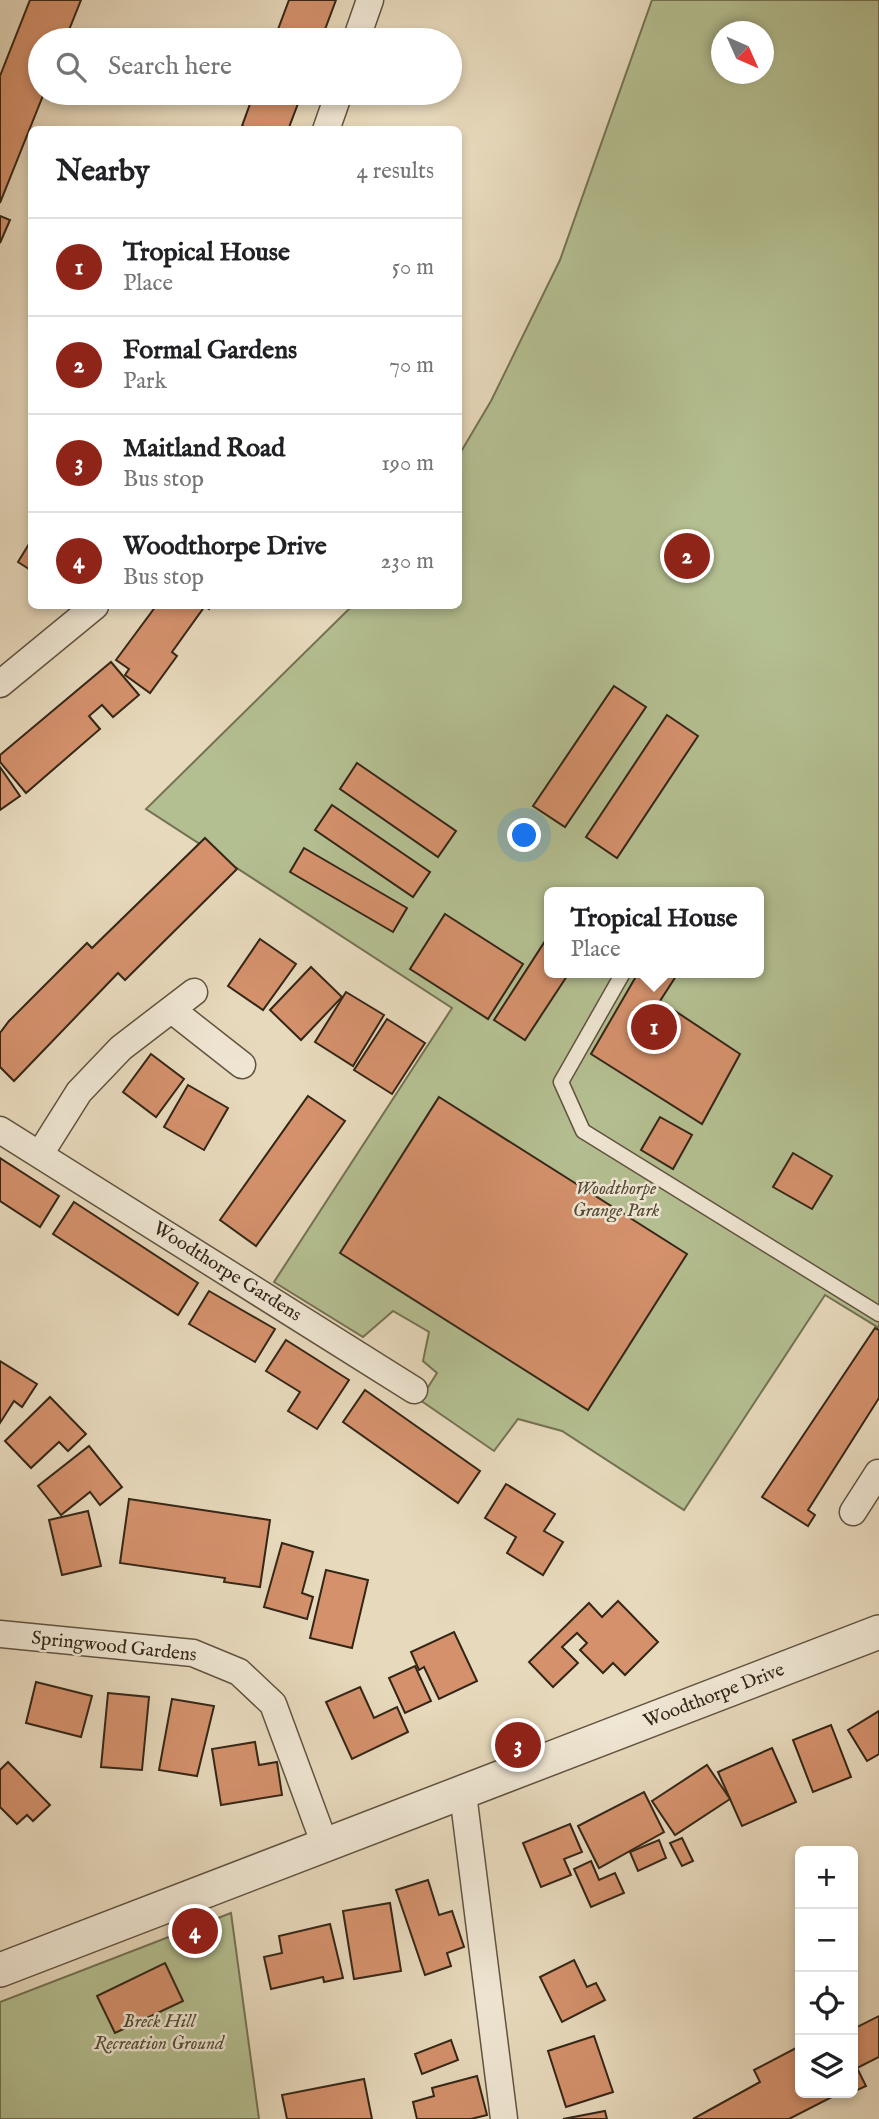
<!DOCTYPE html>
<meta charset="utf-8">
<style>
:root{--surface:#fff;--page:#f6f6f6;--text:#202124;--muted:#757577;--line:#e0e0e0;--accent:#8f2418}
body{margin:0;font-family:"IM FELL English",serif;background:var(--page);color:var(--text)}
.controls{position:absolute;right:21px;bottom:21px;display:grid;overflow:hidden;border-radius:10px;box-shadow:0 4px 10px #0003}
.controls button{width:63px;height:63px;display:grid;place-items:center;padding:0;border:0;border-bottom:2px solid var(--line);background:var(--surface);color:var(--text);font:35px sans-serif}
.compass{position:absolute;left:711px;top:21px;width:63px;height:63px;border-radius:50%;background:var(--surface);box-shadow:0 4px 10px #0003;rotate:135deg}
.you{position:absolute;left:525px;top:836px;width:24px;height:24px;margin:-18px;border:5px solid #fff;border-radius:50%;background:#1a73e8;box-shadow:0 0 0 10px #1a73e833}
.badge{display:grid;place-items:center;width:46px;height:46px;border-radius:50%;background:var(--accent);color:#fff;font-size:23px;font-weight:700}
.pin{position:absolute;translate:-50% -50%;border:4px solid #fff;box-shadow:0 2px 7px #0006}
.popup{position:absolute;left:544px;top:887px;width:220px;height:91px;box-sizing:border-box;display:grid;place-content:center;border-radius:10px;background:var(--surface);filter:drop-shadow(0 2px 5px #0005);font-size:23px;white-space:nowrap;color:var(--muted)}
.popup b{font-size:26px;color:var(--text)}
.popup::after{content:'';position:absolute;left:50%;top:100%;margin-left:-14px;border:14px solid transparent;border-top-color:var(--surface)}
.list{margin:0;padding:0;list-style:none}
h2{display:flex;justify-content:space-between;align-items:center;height:91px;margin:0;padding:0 28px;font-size:30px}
h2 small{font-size:23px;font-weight:400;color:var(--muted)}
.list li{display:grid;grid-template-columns:46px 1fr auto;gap:21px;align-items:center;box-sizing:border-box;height:98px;padding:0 28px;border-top:2px solid var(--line)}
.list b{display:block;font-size:26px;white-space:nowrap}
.list p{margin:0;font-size:23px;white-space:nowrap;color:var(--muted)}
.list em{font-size:23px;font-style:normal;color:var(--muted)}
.icon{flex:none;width:38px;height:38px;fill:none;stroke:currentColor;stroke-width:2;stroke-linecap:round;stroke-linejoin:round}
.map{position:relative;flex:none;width:879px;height:2119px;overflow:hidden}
.search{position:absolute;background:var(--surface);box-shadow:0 4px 10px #0003;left:28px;top:28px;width:434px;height:77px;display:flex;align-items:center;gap:18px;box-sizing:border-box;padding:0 24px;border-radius:38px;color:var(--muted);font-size:26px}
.panel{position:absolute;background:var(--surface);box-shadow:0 4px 10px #0003;left:28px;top:126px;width:434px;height:483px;border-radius:10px}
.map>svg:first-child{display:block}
.green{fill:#b4bf91;stroke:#747254;stroke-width:2;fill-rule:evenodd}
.building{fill:#d4916c;stroke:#342617;stroke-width:2}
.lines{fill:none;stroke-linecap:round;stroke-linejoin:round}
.service-casing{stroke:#615340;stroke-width:17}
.minor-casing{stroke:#615340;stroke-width:29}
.tertiary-casing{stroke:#615340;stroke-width:36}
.service{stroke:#efe6d3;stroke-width:14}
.minor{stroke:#efe6d3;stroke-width:26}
.tertiary{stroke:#efe6d3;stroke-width:33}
.labels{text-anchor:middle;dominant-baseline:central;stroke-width:5;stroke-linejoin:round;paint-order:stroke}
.park-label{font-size:19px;font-style:italic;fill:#544c36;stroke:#efe6d3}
.street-label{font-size:19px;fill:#342617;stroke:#efe6d3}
</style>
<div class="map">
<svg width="879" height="2119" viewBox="0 0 879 2119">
<rect width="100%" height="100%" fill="#e7d9bc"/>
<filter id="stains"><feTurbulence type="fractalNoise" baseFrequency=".00286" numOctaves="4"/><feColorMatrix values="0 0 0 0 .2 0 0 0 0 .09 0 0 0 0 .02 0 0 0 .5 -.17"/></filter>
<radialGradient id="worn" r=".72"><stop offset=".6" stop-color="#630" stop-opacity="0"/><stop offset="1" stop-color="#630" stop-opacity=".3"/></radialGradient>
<g class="green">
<path d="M652,0h227v1328l-54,-33 -141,215 -122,-79 -44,-12 -24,32 -74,-51 17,-27 -14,-12 6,-29 -36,-21 -30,26 -89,-55 178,-274 -306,-199 206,-203h106l1,-151 32,-54 69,-141zM722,32h42v42h-42zM549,892h210v81h-210z"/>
<polygon points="231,1913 259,2119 0,2119 0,2002"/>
</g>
<g class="building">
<polygon points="30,0 81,0 65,40 40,40 40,93 44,93 0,203 0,76"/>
<polygon points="289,0 336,0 321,40 274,40"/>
<polygon points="254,93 302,93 288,130 252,130 242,126"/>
<polygon points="0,216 10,220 0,243"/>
<polygon points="32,539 32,571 18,562"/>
<polygon points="156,606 211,606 209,609 205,606 172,652 177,656 150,693 125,675 129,669 116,660"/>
<polygon points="111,662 139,695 113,717 102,705 89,716 100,729 26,793 0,762 0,755"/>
<polygon points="614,686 646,707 565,827 533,806"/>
<polygon points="667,715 698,736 617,858 586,837"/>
<polygon points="357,763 456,831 438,857 340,789"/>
<polygon points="0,767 20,796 0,810"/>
<polygon points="332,805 430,872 413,897 315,830"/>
<polygon points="205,838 237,869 125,980 118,973 14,1081 0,1067 0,1033 9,1021 87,943 92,948"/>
<polygon points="304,848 407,908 393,932 290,872"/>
<polygon points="445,914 523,964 488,1019 410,969"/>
<polygon points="549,935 549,973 569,973 525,1040 494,1020"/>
<polygon points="260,939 296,964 263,1010 228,986"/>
<polygon points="311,967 342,997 301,1040 270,1010"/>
<polygon points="638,973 678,973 660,1001 740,1054 702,1124 591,1054"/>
<polygon points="346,992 384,1015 353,1066 315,1042"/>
<polygon points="387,1019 425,1043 392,1094 354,1070"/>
<polygon points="151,1054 184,1079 156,1117 123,1092"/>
<polygon points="188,1085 228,1108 204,1150 164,1127"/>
<polygon points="308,1096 345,1121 256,1246 220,1220"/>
<polygon points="439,1097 687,1254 588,1410 340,1253"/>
<polygon points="660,1117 692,1135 673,1169 641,1150"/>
<polygon points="793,1153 832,1176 812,1209 773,1187"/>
<polygon points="0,1158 59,1196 40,1227 0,1201"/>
<polygon points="74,1202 198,1283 178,1315 53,1234"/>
<polygon points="209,1291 275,1329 255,1362 189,1324"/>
<polygon points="875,1328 879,1330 879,1398 808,1510 815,1515 808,1526 762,1497"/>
<polygon points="286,1340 349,1380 317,1429 288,1411 300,1392 266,1371"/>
<polygon points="0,1361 37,1384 22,1407 14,1401 0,1423"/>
<polygon points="365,1390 480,1471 458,1503 343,1422"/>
<polygon points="50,1397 86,1434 68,1451 59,1442 31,1468 5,1441"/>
<polygon points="89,1446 122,1487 100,1505 90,1492 61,1515 38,1486"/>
<polygon points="506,1484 555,1514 544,1531 563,1542 543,1575 507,1553 516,1537 485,1518"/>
<polygon points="129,1499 270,1520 260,1587 224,1582 225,1578 120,1563"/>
<polygon points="88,1511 101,1566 62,1575 49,1520"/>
<polygon points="282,1543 313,1552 302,1593 313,1597 307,1619 264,1607"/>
<polygon points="326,1570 368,1580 352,1648 310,1638"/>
<polygon points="618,1601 658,1642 625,1675 613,1663 603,1673 580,1650 587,1643 577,1633 562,1647 578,1663 553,1687 529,1662 589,1603 602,1617"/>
<polygon points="454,1632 477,1681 439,1699 424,1667 419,1670 411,1652"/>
<polygon points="415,1666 431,1701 405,1713 389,1678"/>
<polygon points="36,1682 92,1696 81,1737 26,1723"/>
<polygon points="360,1687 374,1718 397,1707 408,1732 352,1759 326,1702"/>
<polygon points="108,1693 149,1697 142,1770 101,1767"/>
<polygon points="172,1699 214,1706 197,1776 159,1770"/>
<polygon points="879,1711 879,1754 867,1761 848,1730"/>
<polygon points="831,1725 851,1777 813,1792 793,1740"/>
<polygon points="255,1742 259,1765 277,1762 282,1795 221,1805 212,1749"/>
<polygon points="772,1748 796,1802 742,1826 718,1772"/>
<polygon points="8,1762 50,1805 33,1821 27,1815 17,1824 0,1807 0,1770"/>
<polygon points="707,1765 730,1799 675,1835 652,1801"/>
<polygon points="644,1792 664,1832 599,1868 578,1826"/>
<polygon points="570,1824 582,1852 564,1859 571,1875 541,1887 523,1843"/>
<polygon points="682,1838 693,1861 682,1866 670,1843"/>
<polygon points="659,1840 666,1858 638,1871 630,1852"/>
<polygon points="591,1861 599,1880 615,1873 624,1893 591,1907 574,1869"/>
<polygon points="428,1880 439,1915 452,1911 464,1947 447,1953 451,1966 425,1975 396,1890"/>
<polygon points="390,1903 401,1971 354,1979 343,1911"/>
<polygon points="330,1924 343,1978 324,1982 323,1977 271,1989 264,1957 282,1953 279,1936"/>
<polygon points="574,1960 587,1987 596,1983 605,2000 562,2022 540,1977"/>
<polygon points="165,1963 183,2001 115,2033 97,1996"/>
<polygon points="879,2016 879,2057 857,2068 866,2086 853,2092 853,2029"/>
<polygon points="594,2036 613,2092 566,2107 548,2051"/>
<polygon points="451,2040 458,2060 422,2074 415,2054"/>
<polygon points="800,2046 800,2093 831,2093 832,2097 789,2119 693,2119 760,2082 754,2070"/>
<polygon points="477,2076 487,2115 471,2119 417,2119 413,2102 434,2096 432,2088"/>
<polygon points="364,2079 372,2119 287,2119 282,2095"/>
<polygon points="605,2111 607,2119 563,2119"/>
</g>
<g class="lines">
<defs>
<polyline id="service" points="623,973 561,1082 583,1131 879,1314"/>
<g id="minor">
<polyline points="356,40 370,0"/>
<polyline points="326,130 339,93"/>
<polyline points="0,684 95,606"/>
<polyline points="172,1010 242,1065"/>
<polyline points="0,1130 414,1390"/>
<polyline points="40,1154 79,1092 121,1048 194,992"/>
<polyline points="853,1512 878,1473"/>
<polyline points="0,1634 193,1653 239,1672 273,1704 325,1845"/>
<polyline points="463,1794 504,2119"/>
</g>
<polyline id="tertiary" points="0,1970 879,1632"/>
</defs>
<use href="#service" class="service-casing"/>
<use href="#minor" class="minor-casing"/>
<use href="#tertiary" class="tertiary-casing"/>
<use href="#service" class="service"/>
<use href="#minor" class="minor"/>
<use href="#tertiary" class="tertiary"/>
</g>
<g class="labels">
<g class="park-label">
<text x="616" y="1189">Woodthorpe<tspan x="616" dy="22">Grange Park</tspan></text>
<text x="159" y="2022">Breck Hill<tspan x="159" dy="22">Recreation Ground</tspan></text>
</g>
<g class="street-label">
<text transform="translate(227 1272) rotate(32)">Woodthorpe Gardens</text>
<text transform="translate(114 1647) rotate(6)">Springwood Gardens</text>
<text transform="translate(714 1696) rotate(-21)">Woodthorpe Drive</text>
</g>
</g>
<rect width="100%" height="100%" filter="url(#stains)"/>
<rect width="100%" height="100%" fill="url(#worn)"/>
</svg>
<div class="controls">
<button>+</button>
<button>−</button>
<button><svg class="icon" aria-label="locate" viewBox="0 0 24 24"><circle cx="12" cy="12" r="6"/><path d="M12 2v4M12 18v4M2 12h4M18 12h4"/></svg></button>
<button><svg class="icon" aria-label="layers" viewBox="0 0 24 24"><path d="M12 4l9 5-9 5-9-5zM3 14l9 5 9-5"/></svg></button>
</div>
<svg class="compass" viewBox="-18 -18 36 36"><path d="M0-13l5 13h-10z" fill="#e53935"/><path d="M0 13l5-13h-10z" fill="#757577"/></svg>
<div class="you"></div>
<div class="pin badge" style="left:654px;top:1027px">1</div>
<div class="popup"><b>Tropical House</b>Place</div>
<div class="pin badge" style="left:687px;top:556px">2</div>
<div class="pin badge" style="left:518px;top:1745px">3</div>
<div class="pin badge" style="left:195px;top:1931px">4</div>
<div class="search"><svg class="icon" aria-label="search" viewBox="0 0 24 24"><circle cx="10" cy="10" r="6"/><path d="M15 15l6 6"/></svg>Search here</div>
<section class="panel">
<h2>Nearby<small>4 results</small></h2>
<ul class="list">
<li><span class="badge">1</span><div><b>Tropical House</b><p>Place</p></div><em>50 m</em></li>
<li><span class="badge">2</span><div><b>Formal Gardens</b><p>Park</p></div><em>70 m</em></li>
<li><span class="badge">3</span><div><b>Maitland Road</b><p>Bus stop</p></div><em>190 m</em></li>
<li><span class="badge">4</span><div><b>Woodthorpe Drive</b><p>Bus stop</p></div><em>230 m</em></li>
</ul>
</section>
</div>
